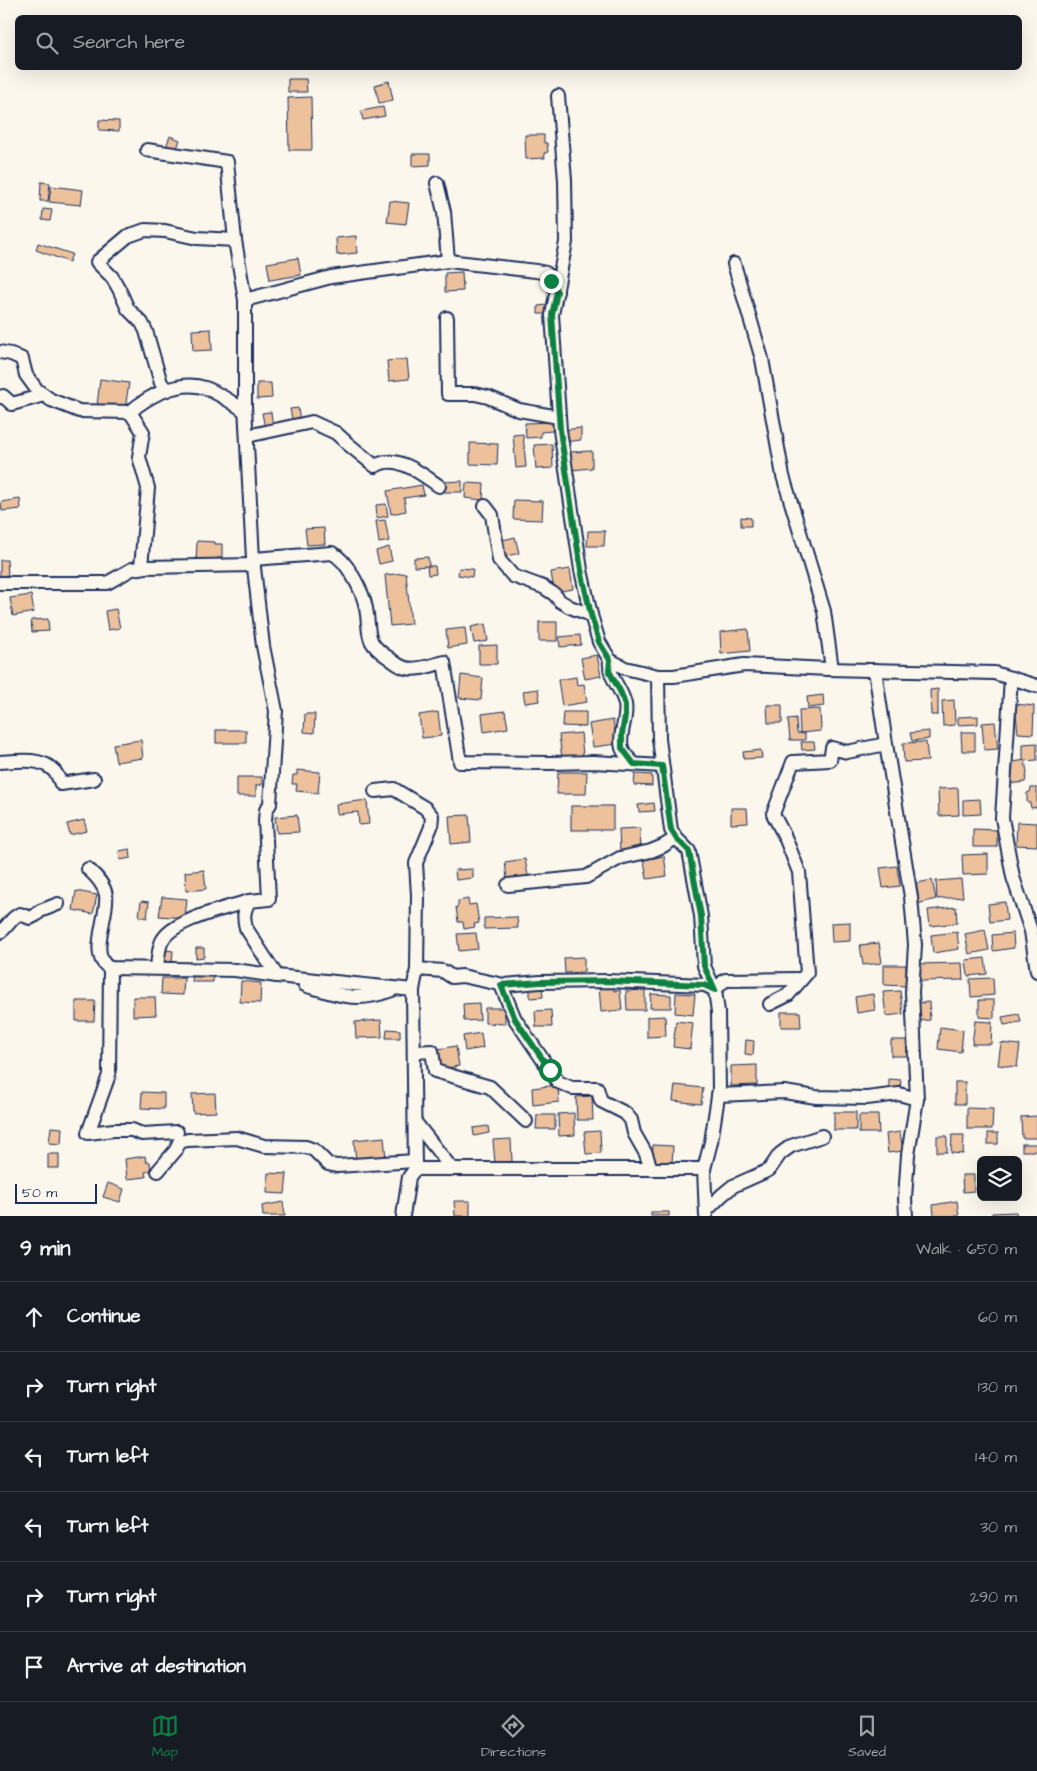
<!DOCTYPE html>
<meta charset="utf-8">
<style>
:root{--surface:#171b24;--page:#20242c;--text:#f1f3f6;--muted:#9ea1a6;--line:#363941;--accent:#0b8043}
body{margin:0;font-family:"Architects Daughter",sans-serif;background:var(--page);color:var(--text)}
.controls{position:absolute;right:15px;bottom:15px;display:grid;overflow:hidden;border-radius:8px;box-shadow:0 5px 20px #0002}
.controls button{width:45px;height:45px;display:grid;place-items:center;padding:0;border:0;border-bottom:1px solid var(--line);background:var(--surface);color:var(--text);font:25px sans-serif}
.scale{position:absolute;left:15px;bottom:12px;width:82px;box-sizing:border-box;padding-left:5px;border:2px solid #1b2f5e;border-top:0;font-size:14px;line-height:18px;white-space:nowrap;color:#1b2f5e;-webkit-text-stroke:4px #fbf7ec;paint-order:stroke}
.stop{position:absolute;width:15px;height:15px;margin:-11px;border:4px solid #0b8043;border-radius:50%;background:#fff}
.stop.end{background:#0b8043;border-color:#fff;box-shadow:0 1px 5px #0008}
.list{margin:0;padding:0;list-style:none}
h2{display:flex;justify-content:space-between;align-items:center;height:65px;margin:0;padding:0 20px;font-size:21px}
h2 small{font-size:16px;font-weight:400;color:var(--muted)}
.list li{display:grid;grid-template-columns:32px 1fr auto;gap:15px;align-items:center;box-sizing:border-box;height:70px;padding:0 20px;border-top:1px solid var(--line)}
.list b{display:block;font-size:19px;white-space:nowrap}
.list em{font-size:16px;font-style:normal;color:var(--muted)}
.icon{flex:none;width:28px;height:28px;fill:none;stroke:currentColor;stroke-width:2;stroke-linecap:round;stroke-linejoin:round}
.map{position:relative;flex:none;width:1037px;height:1216px;overflow:hidden}
.search{position:absolute;background:var(--surface);box-shadow:0 5px 20px #0002;left:15px;right:15px;top:15px;height:55px;display:flex;align-items:center;gap:12px;box-sizing:border-box;padding:0 18px;border-radius:8px;color:var(--muted);font-size:19px}
.sheet{height:485px;background:var(--surface)}
nav{display:flex;justify-content:space-around;align-items:center;box-sizing:border-box;height:70px;border-top:1px solid var(--line);background:var(--surface);font-size:14px;color:var(--muted)}
nav a{display:grid;justify-items:center;gap:2px}
nav .on{color:var(--accent)}
.map>svg:first-child{display:block}
.building{fill:#ecc19c;stroke:#1b2f5e}
.lines{fill:none;stroke-linecap:round;stroke-linejoin:round}
.street-casing{stroke:#1b2f5e;stroke-width:16}
.street{stroke:#fbf7ec;stroke-width:12}
.route{stroke:#0b8043;stroke-width:6}
</style>
<div class="map">
<svg width="1037" height="1216" viewBox="0 0 1037 1216">
<rect width="100%" height="100%" fill="#fbf7ec"/>
<filter id="ink" filterUnits="userSpaceOnUse"><feTurbulence type="fractalNoise" baseFrequency=".02" numOctaves="2"/><feDisplacementMap in="SourceGraphic" scale="10" xChannelSelector="R" yChannelSelector="G"/><feConvolveMatrix kernelMatrix="1 2 1 2 8 2 1 2 1" color-interpolation-filters="sRGB"/></filter>
<g filter="url(#ink)">
<g class="building">
<polygon points="288,79 306,79 307,92 288,92"/>
<polygon points="389,81 393,100 379,103 375,85"/>
<polygon points="311,97 312,150 289,150 288,98"/>
<polygon points="383,107 385,116 363,120 361,111"/>
<polygon points="99,120 119,121 119,131 99,130"/>
<polygon points="525,135 544,135 544,143 547,143 548,152 544,153 545,158 526,159"/>
<polygon points="170,136 180,140 176,151 166,147"/>
<polygon points="412,154 430,154 430,165 412,166"/>
<polygon points="41,182 50,183 48,201 40,201"/>
<polygon points="51,186 83,190 81,205 49,202"/>
<polygon points="390,201 409,203 406,224 387,222"/>
<polygon points="43,209 52,210 50,221 42,220"/>
<polygon points="356,236 357,253 337,255 336,238"/>
<polygon points="38,243 72,254 69,262 36,250"/>
<polygon points="298,258 301,275 270,280 267,263"/>
<polygon points="462,272 463,291 445,292 445,273"/>
<polygon points="547,305 547,314 538,314 538,306"/>
<polygon points="211,329 212,350 193,351 192,330"/>
<polygon points="407,359 409,379 389,381 387,361"/>
<polygon points="100,379 129,383 125,409 97,406"/>
<polygon points="257,383 271,383 272,398 257,399"/>
<polygon points="298,408 300,422 293,424 290,409"/>
<polygon points="271,412 273,427 265,428 262,413"/>
<polygon points="553,422 553,431 541,432 541,437 526,438 525,423"/>
<polygon points="581,428 581,440 564,442 563,430"/>
<polygon points="523,434 526,467 516,468 513,435"/>
<polygon points="470,443 498,444 497,465 470,464"/>
<polygon points="552,444 553,468 536,469 534,445"/>
<polygon points="592,451 592,468 571,470 570,452"/>
<polygon points="462,481 462,492 444,492 443,482"/>
<polygon points="466,483 484,484 483,500 465,498"/>
<polygon points="422,485 424,495 404,498 406,511 391,514 387,491"/>
<polygon points="20,499 21,509 2,511 1,502"/>
<polygon points="514,500 543,501 542,520 513,519"/>
<polygon points="386,504 388,516 377,518 376,505"/>
<polygon points="741,517 751,518 751,526 741,526"/>
<polygon points="385,520 389,541 379,543 376,521"/>
<polygon points="324,528 325,544 307,545 305,529"/>
<polygon points="588,531 605,531 604,546 587,546"/>
<polygon points="515,537 519,553 503,557 499,541"/>
<polygon points="197,541 215,542 215,544 222,544 222,558 217,558 217,563 196,563"/>
<polygon points="389,547 392,561 379,564 376,551"/>
<polygon points="428,557 429,566 414,567 414,558"/>
<polygon points="0,560 7,560 8,575 0,576"/>
<polygon points="427,566 435,566 436,574 428,575"/>
<polygon points="459,568 473,569 472,577 458,575"/>
<polygon points="570,569 573,589 554,592 551,572"/>
<polygon points="406,573 411,624 390,626 385,575"/>
<polygon points="31,595 34,612 13,616 10,598"/>
<polygon points="116,609 120,628 108,630 105,611"/>
<polygon points="48,619 49,631 32,632 31,620"/>
<rect x="539" y="622" width="18" height="19"/>
<polygon points="485,624 488,641 474,643 471,627"/>
<polygon points="465,628 467,645 448,648 446,630"/>
<polygon points="748,629 750,651 721,654 720,632"/>
<polygon points="580,635 581,645 560,647 559,637"/>
<polygon points="497,645 497,664 479,664 479,646"/>
<polygon points="597,655 601,676 585,679 581,658"/>
<polygon points="461,675 483,678 481,700 459,698"/>
<polygon points="576,677 577,685 584,684 587,702 562,706 558,680"/>
<polygon points="538,689 540,701 525,703 523,691"/>
<polygon points="938,689 938,715 931,715 930,690"/>
<polygon points="823,695 824,706 808,708 807,697"/>
<polygon points="954,700 955,725 943,726 942,701"/>
<polygon points="1015,704 1034,706 1033,734 1018,733"/>
<polygon points="767,705 782,705 782,723 768,723"/>
<polygon points="820,709 821,731 800,733 799,710"/>
<polygon points="505,711 508,728 484,732 482,714"/>
<polygon points="438,712 441,736 422,738 419,715"/>
<polygon points="563,712 586,712 586,727 562,726"/>
<polygon points="305,714 315,714 314,733 304,732"/>
<polygon points="978,716 978,724 958,725 958,717"/>
<polygon points="796,718 797,733 805,734 805,740 790,740 788,719"/>
<polygon points="613,720 617,744 593,747 589,724"/>
<polygon points="995,722 998,749 984,750 982,723"/>
<rect x="216" y="730" width="30" height="13"/>
<polygon points="929,731 929,739 912,741 910,733"/>
<polygon points="961,732 975,732 975,751 962,751"/>
<polygon points="581,733 583,755 562,758 559,735"/>
<polygon points="141,740 143,758 116,762 113,744"/>
<polygon points="801,742 814,742 815,749 802,750"/>
<polygon points="926,742 928,761 904,762 903,743"/>
<polygon points="1037,743 1037,760 1023,761 1023,744"/>
<polygon points="761,750 762,758 744,759 743,752"/>
<polygon points="1025,760 1027,773 1025,782 1008,784 1008,763"/>
<polygon points="297,770 320,772 318,793 296,791 297,784 292,784 293,775 297,775"/>
<polygon points="558,772 587,772 586,794 557,794"/>
<polygon points="635,774 652,775 652,786 634,785"/>
<polygon points="237,777 262,777 262,785 256,785 256,796 237,796"/>
<polygon points="958,788 959,815 939,816 938,789"/>
<polygon points="1031,788 1037,788 1037,807 1031,808 1030,803 1027,802 1027,793 1030,792"/>
<polygon points="980,799 981,814 963,815 963,800"/>
<polygon points="367,800 369,824 359,825 358,812 337,814 336,804"/>
<polygon points="654,803 655,811 639,812 638,805"/>
<rect x="571" y="806" width="42" height="24"/>
<polygon points="731,808 747,808 748,823 731,824"/>
<polygon points="297,815 299,832 277,833 275,817"/>
<polygon points="469,815 471,842 451,844 449,816"/>
<polygon points="84,820 87,831 70,835 67,824"/>
<polygon points="1017,822 1037,823 1037,846 1016,845"/>
<polygon points="640,828 641,851 620,853 619,829"/>
<polygon points="973,829 997,830 997,847 973,847"/>
<polygon points="130,849 131,858 120,860 119,851"/>
<polygon points="988,854 988,874 963,875 962,855"/>
<polygon points="664,856 667,876 647,879 644,860"/>
<polygon points="525,859 528,876 507,879 505,862"/>
<polygon points="897,866 900,886 883,888 880,868"/>
<polygon points="473,869 473,878 456,880 455,870"/>
<polygon points="204,870 206,889 186,891 185,872"/>
<polygon points="961,879 963,897 937,899 936,881"/>
<polygon points="932,880 936,899 917,904 913,884"/>
<polygon points="76,891 97,895 93,914 73,910"/>
<polygon points="162,897 187,899 185,918 159,916"/>
<polygon points="468,899 469,905 476,904 479,923 474,924 475,927 464,929 463,922 458,922 456,907 458,906 458,901"/>
<polygon points="141,901 149,902 147,918 139,916"/>
<polygon points="1005,902 1007,920 990,922 988,904"/>
<polygon points="956,907 957,923 930,926 928,910"/>
<polygon points="517,917 518,928 484,929 484,918"/>
<polygon points="850,922 850,941 832,942 831,923"/>
<polygon points="985,930 989,950 969,954 965,934"/>
<polygon points="957,932 959,949 933,953 931,935"/>
<polygon points="476,933 478,949 459,951 457,934"/>
<polygon points="1013,933 1014,948 993,951 992,935"/>
<polygon points="879,943 882,963 863,965 860,945"/>
<polygon points="196,948 204,948 204,957 196,958"/>
<polygon points="166,950 173,951 172,963 165,962"/>
<polygon points="584,957 584,972 565,973 564,958"/>
<polygon points="985,958 987,974 968,976 966,960"/>
<polygon points="962,963 963,980 918,981 918,964"/>
<polygon points="884,965 906,965 906,986 884,985"/>
<polygon points="193,974 213,974 213,982 192,982"/>
<polygon points="162,978 184,978 183,995 161,994"/>
<polygon points="993,978 994,995 971,997 970,979"/>
<polygon points="241,981 261,983 260,1003 240,1002"/>
<polygon points="613,985 614,991 620,990 622,1010 601,1012 599,986"/>
<polygon points="542,987 543,997 530,998 530,988"/>
<polygon points="645,990 645,1010 627,1010 626,991"/>
<polygon points="900,991 903,1014 886,1016 883,992"/>
<polygon points="676,993 695,994 693,1015 675,1013"/>
<polygon points="651,994 671,995 671,1008 650,1008"/>
<polygon points="873,994 875,1010 857,1013 855,997"/>
<polygon points="133,997 155,997 156,1015 133,1016"/>
<polygon points="979,1000 994,1000 994,1018 979,1017"/>
<polygon points="76,1001 95,1001 94,1021 76,1021"/>
<polygon points="929,1002 930,1020 916,1021 915,1003"/>
<polygon points="479,1003 480,1020 464,1021 463,1004"/>
<polygon points="485,1008 505,1008 505,1024 485,1023"/>
<polygon points="551,1010 552,1027 536,1027 535,1011"/>
<polygon points="781,1012 800,1012 801,1027 781,1027"/>
<polygon points="1019,1014 1021,1022 1004,1025 1002,1017"/>
<polygon points="665,1016 666,1036 647,1037 647,1017"/>
<polygon points="381,1020 382,1037 356,1038 355,1022"/>
<polygon points="676,1021 693,1023 690,1049 673,1047"/>
<polygon points="975,1021 992,1022 991,1044 972,1044"/>
<polygon points="940,1027 963,1030 961,1052 938,1049"/>
<polygon points="387,1029 400,1030 400,1038 386,1038"/>
<polygon points="481,1033 483,1048 465,1051 463,1036"/>
<polygon points="746,1040 754,1041 753,1055 745,1054"/>
<polygon points="891,1040 906,1040 907,1056 891,1056"/>
<polygon points="1001,1043 1020,1045 1017,1067 998,1065"/>
<polygon points="456,1046 459,1066 441,1069 438,1049"/>
<polygon points="757,1065 757,1085 731,1086 731,1066"/>
<polygon points="889,1079 901,1080 900,1091 889,1090"/>
<rect x="955" y="1082" width="10" height="22"/>
<polygon points="558,1085 559,1102 533,1105 532,1088"/>
<polygon points="675,1085 703,1088 701,1104 673,1101"/>
<polygon points="142,1092 164,1093 164,1109 141,1108"/>
<polygon points="215,1093 216,1112 193,1113 192,1094"/>
<polygon points="592,1096 593,1120 577,1120 576,1097"/>
<polygon points="967,1108 993,1109 992,1129 967,1129"/>
<rect x="834" y="1112" width="22" height="18"/>
<polygon points="574,1113 575,1135 559,1136 558,1114"/>
<polygon points="537,1115 555,1115 555,1129 536,1129"/>
<polygon points="859,1115 878,1115 879,1133 859,1133"/>
<polygon points="1037,1116 1037,1138 1022,1138 1021,1117"/>
<polygon points="488,1126 489,1133 474,1136 473,1128"/>
<polygon points="51,1127 62,1128 61,1144 49,1143"/>
<polygon points="600,1131 601,1153 586,1154 584,1132"/>
<polygon points="900,1132 903,1151 888,1153 886,1134"/>
<rect x="988" y="1133" width="10" height="11"/>
<polygon points="952,1135 964,1135 963,1154 951,1153"/>
<rect x="937" y="1136" width="10" height="16"/>
<polygon points="384,1137 386,1159 356,1162 354,1140"/>
<polygon points="511,1139 512,1162 495,1163 493,1140"/>
<rect x="1022" y="1144" width="14" height="7"/>
<polygon points="653,1145 673,1146 672,1164 652,1164"/>
<rect x="48" y="1154" width="11" height="14"/>
<polygon points="145,1156 146,1162 150,1162 151,1171 145,1172 146,1177 127,1179 125,1159"/>
<polygon points="268,1173 287,1174 285,1194 267,1193"/>
<polygon points="962,1175 974,1175 974,1191 963,1192"/>
<polygon points="108,1183 124,1189 120,1202 103,1197"/>
<polygon points="454,1201 470,1201 470,1216 455,1216"/>
<polygon points="957,1201 959,1216 934,1216 933,1205"/>
<polygon points="283,1202 285,1216 263,1216 262,1206"/>
<rect x="651" y="1212" width="18" height="4"/>
<polygon points="1016,1212 1017,1216 992,1216 992,1213"/>
</g>
<g class="lines">
<defs>
<g id="street">
<polyline points="558,96 565,180 566,242 552,315 560,430 581,570 591,615 599,642 610,660 625,668 658,676 674,676 744,665 828,669 994,673 1037,686"/>
<path d="M147,150l80,12 8,78 10,60v106l8,153 10,87 13,65 -6,93 -4,6 -1,10 4,79 -20,2c-5,10 -6,16 -3,27l31,48 136,14 2,179h289"/>
<polyline points="437,183 444,212 448,261"/>
<polyline points="734,264 762,359 783,476 824,611 832,669"/>
<polyline points="245,300 331,277 448,261 536,271 546,273 557,292"/>
<polyline points="447,318 448,394 475,394 488,397 519,410 559,417"/>
<path d="M0,352l11,2 11,5 4,16 11,15 14,10 28,11 51,1c18,-16 50,-33 75,-24 14,5 28,15 40,23"/>
<polyline points="167,390 161,383 146,331 142,323 128,309 119,289 112,277 97,262 128,236 145,230 165,231 197,238 235,240"/>
<polyline points="0,397 3,396 12,404 44,395"/>
<polyline points="130,412 143,432 139,457 148,488 141,567"/>
<path d="M247,436l65,-14 24,11 12,11 27,22c4,-2 8,-4 12,-4 16,-3 39,15 52,24"/>
<polyline points="485,506 492,515 499,560 513,576 543,587 554,594 560,601 570,607 591,615"/>
<path d="M253,559l79,-6c15,7 31,39 34,55 5,26 -3,33 23,50 5,4 11,9 17,10 12,3 26,-3 38,-6l16,100 90,1 44,-1 68,4"/>
<polyline points="0,583 107,583 132,569 146,567 254,565"/>
<path d="M610,660c-2,19 11,26 15,44 3,15 -7,30 -3,44 2,6 8,12 12,16"/>
<polyline points="658,676 659,739 671,830 676,838 689,851 701,916 704,966 715,990 718,1012 719,1090 711,1142 704,1169 706,1216"/>
<polyline points="1011,678 1002,818 1013,877 1031,931 1037,971"/>
<polyline points="886,744 911,897 915,945 912,992 917,1099 908,1155 905,1198 906,1216"/>
<path d="M0,762c17,-1 40,-5 53,8 4,3 6,9 8,14l33,-5"/>
<polyline points="375,791 394,789 425,808 432,816 431,827 416,863 418,895 417,969"/>
<path d="M88,869c8,7 16,15 18,26 3,20 -19,62 4,73l125,2 42,6"/>
<polyline points="508,885 586,877 620,858 651,851 663,846 676,838"/>
<path d="M0,932c9,-6 10,-14 20,-18l10,4 6,-3 4,-4 18,-7"/>
<polyline points="110,968 109,1075 88,1133 114,1130 132,1130 142,1134 177,1132"/>
<path d="M157,968c1,-8 1,-19 5,-27 10,-21 65,-33 87,-40"/>
<path d="M305,985c7,3 15,4 23,7 25,7 39,7 64,-2"/>
<polyline points="501,985 515,1019 558,1082 572,1088 597,1088 601,1101 625,1113 631,1120 634,1133 646,1154 651,1169"/>
<polyline points="413,990 417,969 443,971 452,977 462,976 504,985 540,982 608,981 705,985 715,990 725,980 801,979"/>
<polyline points="770,1004 788,995 807,973 799,872 785,837 773,814 793,762 830,760 832,748 847,752 886,744 875,670"/>
<polyline points="414,1052 432,1051 435,1071 490,1087 526,1121"/>
<polyline points="718,1095 784,1092 816,1097 867,1098 899,1094 917,1099"/>
<polyline points="415,1122 452,1169"/>
<polyline points="158,1171 176,1150 179,1142 188,1140 237,1138 264,1146 306,1147 314,1150 328,1164 337,1166 415,1161"/>
<polyline points="706,1211 722,1195 733,1186 769,1170 780,1154 791,1146 822,1136"/>
<polyline points="403,1216 409,1177 415,1169"/>
</g>
</defs>
<use href="#street" class="street-casing"/>
<use href="#street" class="street"/>
</g>
</g>
<g class="lines" filter="url(#ink)">
<polyline class="route" points="550,1070 515,1019 501,985 540,982 608,981 704,985 715,990 704,966 701,916 689,851 676,838 671,830 662,766 634,764 622,748 622,734 625,716 625,705 621,693 609,671 610,660 599,642 591,615 581,570 560,430 552,315 557,292 551,281"/>
</g>
</svg>
<div class="controls">
<button><svg class="icon" aria-label="layers" viewBox="0 0 24 24"><path d="M12 4l9 5-9 5-9-5zM3 14l9 5 9-5"/></svg></button>
</div>
<div class="scale">50 m</div>
<div class="stop" style="left:550px;top:1070px"></div>
<div class="stop end" style="left:551px;top:281px"></div>
<div class="search"><svg class="icon" aria-label="search" viewBox="0 0 24 24"><circle cx="10" cy="10" r="6"/><path d="M15 15l6 6"/></svg>Search here</div>
</div>
<section class="sheet">
<h2>9 min<small>Walk · 650 m</small></h2>
<ul class="list">
<li><svg class="icon" aria-label="ahead" viewBox="0 0 24 24"><path d="M12 20V5M6 11l6-6 6 6"/></svg><div><b>Continue</b></div><em>60 m</em></li>
<li><svg class="icon" aria-label="right" viewBox="0 0 24 24"><path d="M7 20v-9h11M14 6l5 5-5 5"/></svg><div><b>Turn right</b></div><em>130 m</em></li>
<li><svg class="icon" aria-label="left" viewBox="0 0 24 24"><path d="M17 20v-9H6M10 6l-5 5 5 5"/></svg><div><b>Turn left</b></div><em>140 m</em></li>
<li><svg class="icon" aria-label="left" viewBox="0 0 24 24"><path d="M17 20v-9H6M10 6l-5 5 5 5"/></svg><div><b>Turn left</b></div><em>30 m</em></li>
<li><svg class="icon" aria-label="right" viewBox="0 0 24 24"><path d="M7 20v-9h11M14 6l5 5-5 5"/></svg><div><b>Turn right</b></div><em>290 m</em></li>
<li><svg class="icon" aria-label="arrive" viewBox="0 0 24 24"><path d="M6 21V4h12l-3 4 3 4H6"/></svg><div><b>Arrive at destination</b></div></li>
</ul>
</section>
<nav>
<a class="on"><svg class="icon" aria-label="map" viewBox="0 0 24 24"><path d="M3 6l6-2 6 2 6-2v14l-6 2-6-2-6 2zM9 4v14M15 6v14"/></svg>Map</a>
<a><svg class="icon" aria-label="directions" viewBox="0 0 24 24"><path d="M12 3l9 9-9 9-9-9zM9 14v-3h6M13 9l2 2-2 2"/></svg>Directions</a>
<a><svg class="icon" aria-label="saved" viewBox="0 0 24 24"><path d="M7 4h10v16l-5-4-5 4z"/></svg>Saved</a>
</nav>
